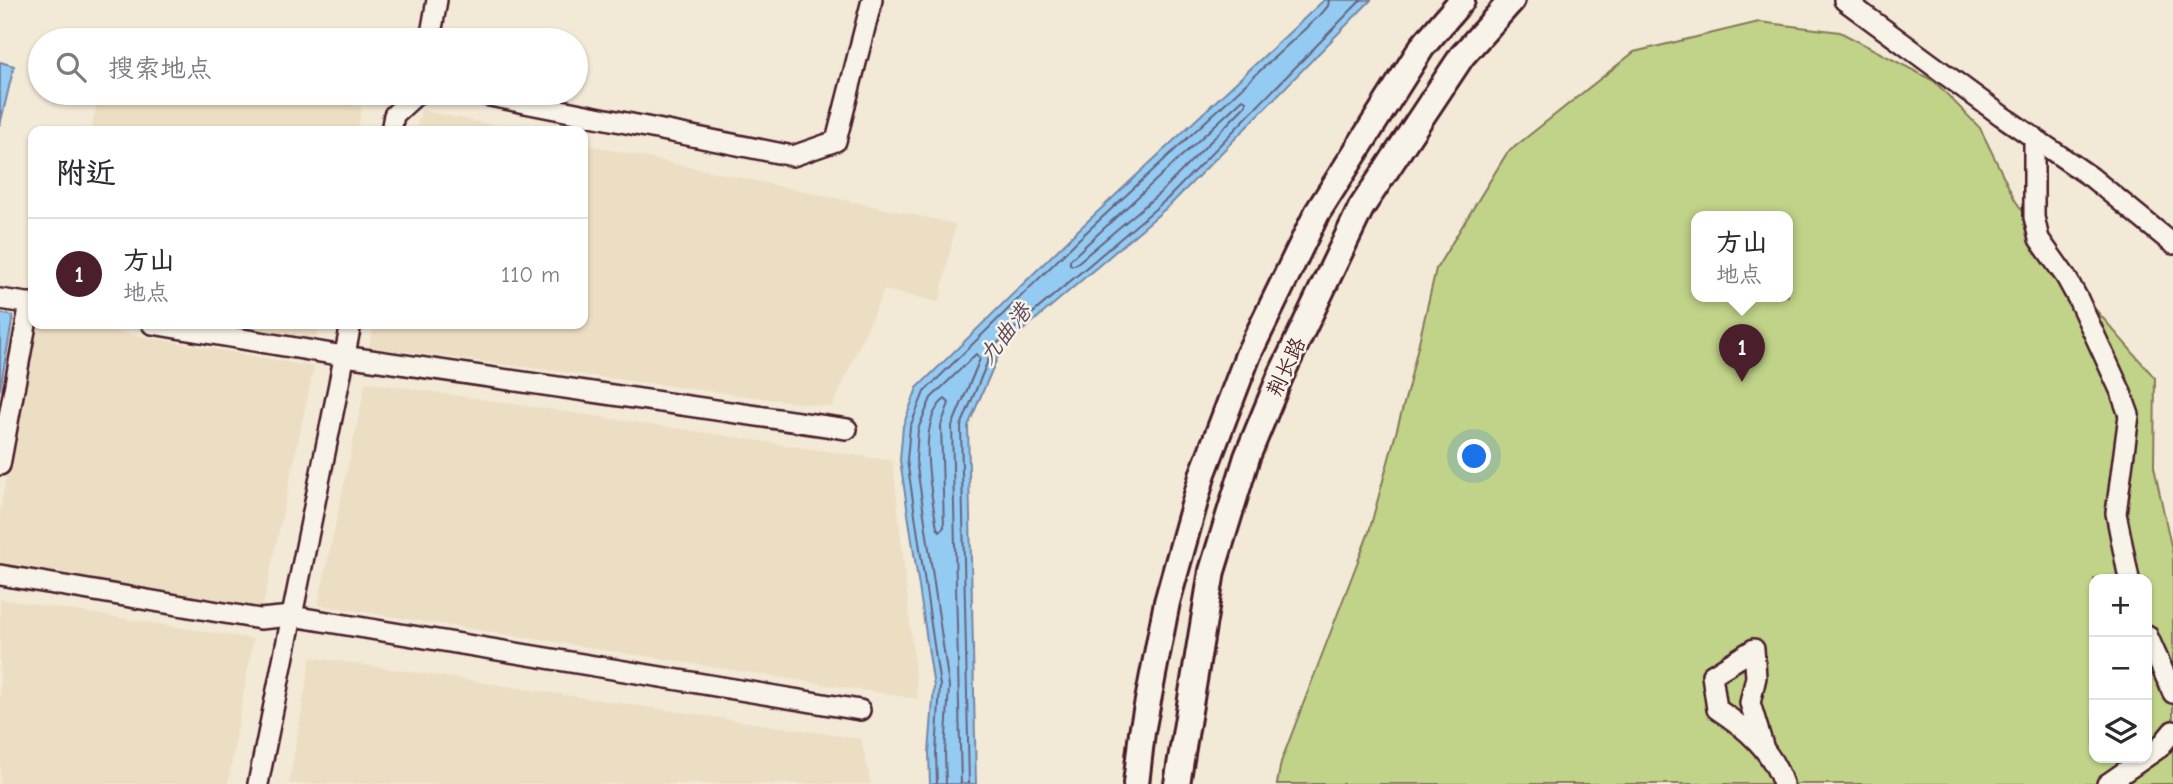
<!DOCTYPE html>
<html lang="zh">
<meta charset="utf-8">
<style>
:root{--surface:#fff;--page:#f2f2f3;--text:#2b2b33;--muted:#7c7c81;--line:#e1e1e2;--accent:#4a1f2b}
body{margin:0;font-family:"Comic Neue","LXGW WenKai TC",sans-serif;background:var(--page);color:var(--text)}
.controls{position:absolute;right:21px;bottom:21px;display:grid;overflow:hidden;border-radius:14px;box-shadow:0 2px 5px #0004}
.controls button{width:63px;height:63px;display:grid;place-items:center;padding:0;border:0;border-bottom:2px solid var(--line);background:var(--surface);color:var(--text);font:35px sans-serif}
.you{position:absolute;left:1475px;top:457px;width:24px;height:24px;margin:-18px;border:5px solid #fff;border-radius:50%;background:#1a73e8;box-shadow:0 0 0 10px #1a73e833}
.badge{display:grid;place-items:center;width:46px;height:46px;border-radius:50%;background:var(--accent);color:#fff;font-size:23px;font-weight:700}
.pin{position:absolute;translate:-50% -58px;filter:drop-shadow(0 2px 4px #0008)}
.pin::after{content:'';position:absolute;top:37px;width:24px;height:21px;background:inherit;clip-path:polygon(0 0,100% 0,50% 100%)}
.popup{position:absolute;left:1691px;top:211px;width:102px;height:91px;box-sizing:border-box;display:grid;place-content:center;border-radius:14px;background:var(--surface);filter:drop-shadow(0 2px 5px #0005);font-size:23px;white-space:nowrap;color:var(--muted)}
.popup b{font-size:26px;color:var(--text)}
.popup::after{content:'';position:absolute;left:50%;top:100%;margin-left:-14px;border:14px solid transparent;border-top-color:var(--surface)}
.list{margin:0;padding:0;list-style:none}
h2{display:flex;justify-content:space-between;align-items:center;height:91px;margin:0;padding:0 28px;font-size:30px}
h2 small{font-size:23px;font-weight:400;color:var(--muted)}
.list li{display:grid;grid-template-columns:46px 1fr auto;gap:21px;align-items:center;box-sizing:border-box;height:112px;padding:0 28px;border-top:2px solid var(--line)}
.list b{display:block;font-size:26px;white-space:nowrap}
.list p{margin:0;font-size:23px;white-space:nowrap;color:var(--muted)}
.list em{font-size:23px;font-style:normal;color:var(--muted)}
.icon{flex:none;width:38px;height:38px;fill:none;stroke:currentColor;stroke-width:2;stroke-linecap:round;stroke-linejoin:round}
.map{position:relative;flex:none;width:2173px;height:784px;overflow:hidden}
.search{position:absolute;background:var(--surface);box-shadow:0 2px 5px #0004;left:28px;top:28px;width:560px;height:77px;display:flex;align-items:center;gap:18px;box-sizing:border-box;padding:0 24px;border-radius:38px;color:var(--muted);font-size:26px}
.panel{position:absolute;background:var(--surface);box-shadow:0 2px 5px #0004;left:28px;top:126px;width:560px;height:203px;border-radius:14px}
.map>svg:first-child{display:block}
.built{fill:#ecdec3}
.green{fill:#c0d388;stroke:#85795a;stroke-width:2;fill-rule:evenodd}
.water{fill:#94cbf3;stroke:#7686a3;stroke-width:2}
.lines{fill:none;stroke-linecap:round;stroke-linejoin:round}
.shore{stroke:#68647b;stroke-width:2}
.minor-casing{stroke:#4a1f2b;stroke-width:24}
.major-casing{stroke:#4a1f2b;stroke-width:30}
.minor{stroke:#f7f3e8;stroke-width:19}
.major{stroke:#f7f3e8;stroke-width:24}
.labels{text-anchor:middle;dominant-baseline:central;stroke-width:5;stroke-linejoin:round;paint-order:stroke}
.street-label{font-size:21px;fill:#4a1f2b;stroke:#f7f3e8}
.water-label{font-size:23px;font-style:italic;fill:#5c4a5d;stroke:#f7f3e8}
</style>
<div class="map">
<svg width="2173" height="784" viewBox="0 0 2173 784">
<rect width="100%" height="100%" fill="#f2e9d7"/>
<filter id="ink" filterUnits="userSpaceOnUse"><feTurbulence type="fractalNoise" baseFrequency=".0143" numOctaves="2"/><feDisplacementMap in="SourceGraphic" scale="14" xChannelSelector="R" yChannelSelector="G"/><feConvolveMatrix kernelMatrix="1 2 1 2 8 2 1 2 1" color-interpolation-filters="sRGB"/></filter>
<g filter="url(#ink)">
<g class="built">
<polygon points="99,93 285,93 362,107 357,131 91,131"/>
<polygon points="421,110 522,131 416,131"/>
<polygon points="583,144 956,224 939,302 884,290 832,407 369,347 374,324 583,324"/>
<polygon points="35,324 73,324 314,367 260,619 0,563 0,511"/>
<polygon points="215,324 319,324 315,345"/>
<polygon points="366,382 893,461 918,699 318,605"/>
<polygon points="0,599 253,639 228,784 0,784"/>
<polygon points="311,657 861,739 871,784 289,784"/>
</g>
<path class="green" d="M1759,22l81,10 94,49 46,47 35,72 60,86 80,92 -1,89 19,88v229h-896l4,-22 88,-230 40,-147 27,-116 71,-116 127,-101zM1696,216h92v80h-92zM2094,579h53v179h-53z"/>
<g class="water">
<polygon points="1324,0 1371,0 1171,204 1001,349 968,426 976,784 930,784 929,753 934,687 900,460 903,426 917,388 1074,234"/>
<polygon points="0,62 14,66 0,125"/>
<polygon points="0,313 13,316 0,390"/>
</g>
<g class="lines">
<g class="shore">
<polygon points="1243,99 1246,101 1246,105 1161,192 1075,265 1070,265 1070,260 1085,246"/>
<path d="M945,399l4,4 -8,22 3,102 -4,4 -3,-3c-5,-32 -22,-107 8,-129z"/>
<polyline points="937,784 936,753 940,686 907,460 910,427 924,392 1079,239 1322,13 1328,6 1329,0"/>
<polyline points="946,784 945,753 949,686 916,460 918,429 931,398 976,354 980,359 952,426 961,784"/>
<polyline points="969,784 961,426 994,346 1167,199 1361,0"/>
</g>
<defs>
<g id="minor">
<polyline points="1844,0 2002,116 2091,177 2173,244"/>
<polyline points="430,40 437,0"/>
<polyline points="475,93 793,156 836,141 872,0"/>
<polyline points="391,131 394,115 418,93"/>
<polyline points="2034,137 2034,217 2039,239 2066,277 2078,299 2120,390 2129,415 2116,513 2129,579"/>
<polyline points="0,299 33,304"/>
<polyline points="152,324 344,356 847,429"/>
<polyline points="0,465 30,303"/>
<polyline points="0,575 260,619 292,616 860,710"/>
<polyline points="2147,635 2173,693"/>
<path d="M1764,749l-14,-46 6,-26 -2,-28 -42,26 5,34c30,20 54,40 66,75"/>
<polyline points="258,784 351,324"/>
<polyline points="2107,784 2159,748 2173,731"/>
</g>
<g id="major">
<polyline points="1136,784 1142,732 1167,602 1203,473 1248,355 1317,213 1422,47 1462,0"/>
<polyline points="1177,784 1212,571 1247,457 1280,377 1361,208 1462,56 1512,0"/>
</g>
</defs>
<use href="#minor" class="minor-casing"/>
<use href="#major" class="major-casing"/>
<use href="#minor" class="minor"/>
<use href="#major" class="major"/>
</g>
</g>
<g class="labels">
<g class="street-label">
<text transform="translate(1286 367) rotate(-65)">荆长路</text>
</g>
<g class="water-label">
<text transform="translate(1005 334) rotate(-52)">九曲港</text>
</g>
</g>
</svg>
<div class="controls">
<button>+</button>
<button>−</button>
<button><svg class="icon" aria-label="layers" viewBox="0 0 24 24"><path d="M12 4l9 5-9 5-9-5zM3 14l9 5 9-5"/></svg></button>
</div>
<div class="you"></div>
<div class="pin badge" style="left:1742px;top:382px">1</div>
<div class="popup"><b>方山</b>地点</div>
<div class="search"><svg class="icon" aria-label="search" viewBox="0 0 24 24"><circle cx="10" cy="10" r="6"/><path d="M15 15l6 6"/></svg>搜索地点</div>
<section class="panel">
<h2>附近<small></small></h2>
<ul class="list">
<li><span class="badge">1</span><div><b>方山</b><p>地点</p></div><em>110 m</em></li>
</ul>
</section>
</div>
